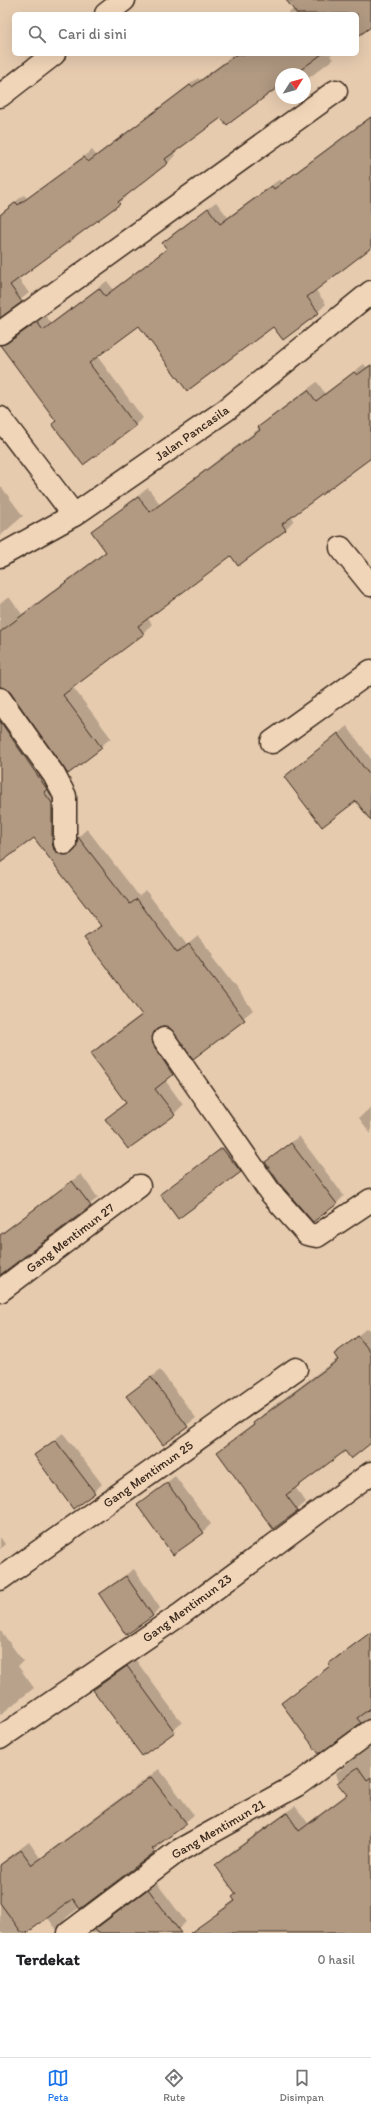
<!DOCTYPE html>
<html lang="id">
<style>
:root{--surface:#fff;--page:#f2f2f2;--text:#202124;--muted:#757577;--line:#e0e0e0;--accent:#1a73e8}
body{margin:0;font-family:Itim,sans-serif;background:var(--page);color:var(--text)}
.compass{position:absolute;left:275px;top:68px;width:36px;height:36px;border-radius:50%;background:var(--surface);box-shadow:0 4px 16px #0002;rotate:53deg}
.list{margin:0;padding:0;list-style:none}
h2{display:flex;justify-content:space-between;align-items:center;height:52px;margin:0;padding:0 16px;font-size:17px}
h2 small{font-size:13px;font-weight:400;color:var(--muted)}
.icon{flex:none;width:22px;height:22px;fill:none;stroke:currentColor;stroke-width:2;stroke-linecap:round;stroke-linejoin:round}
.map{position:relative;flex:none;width:371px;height:1933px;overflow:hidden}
.search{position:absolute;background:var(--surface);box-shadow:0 4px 16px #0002;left:12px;right:12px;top:12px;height:44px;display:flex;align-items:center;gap:10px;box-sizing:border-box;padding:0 14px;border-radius:6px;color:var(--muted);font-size:15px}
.sheet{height:124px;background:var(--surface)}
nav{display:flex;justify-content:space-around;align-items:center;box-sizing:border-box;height:56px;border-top:1px solid var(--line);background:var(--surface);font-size:11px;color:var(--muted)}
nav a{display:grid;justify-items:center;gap:2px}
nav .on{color:var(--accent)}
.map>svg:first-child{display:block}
.shadow{fill:#0003}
.building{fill:#b19982;stroke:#3b2a1e}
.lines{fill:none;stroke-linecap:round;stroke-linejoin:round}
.minor-casing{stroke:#3b2a1e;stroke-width:25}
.minor{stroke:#f1d5b8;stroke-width:22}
.labels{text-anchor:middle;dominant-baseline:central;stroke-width:3;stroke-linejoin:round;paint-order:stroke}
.street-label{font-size:13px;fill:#3b2a1e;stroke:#f1d5b8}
</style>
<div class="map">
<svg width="371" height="1933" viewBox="0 0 371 1933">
<rect width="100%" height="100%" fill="#e6cbaf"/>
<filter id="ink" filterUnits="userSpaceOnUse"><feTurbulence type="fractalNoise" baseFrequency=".025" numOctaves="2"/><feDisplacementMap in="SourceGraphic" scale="8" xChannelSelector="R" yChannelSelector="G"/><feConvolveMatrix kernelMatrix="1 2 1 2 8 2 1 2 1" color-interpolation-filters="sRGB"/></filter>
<g filter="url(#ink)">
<g class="shadow">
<polygon points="287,0 371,0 371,25 357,36 357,14 287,14 294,9"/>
<polygon points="235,54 332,54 330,56 333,59 305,81 305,74 281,74 281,83 222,116 173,152 175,155 168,163 126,194 127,196 119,203 18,278 29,293 0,316 0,214 24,195 27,198 92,150 96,155 198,78 200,80"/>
<polygon points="371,116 371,247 315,289 326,304 318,312 283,339 273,326 139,325 97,356 143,418 135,425 53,424 57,420 0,345 8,338 16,336 45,315 51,323 107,281 113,289 167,248 163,243 171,235 216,202 228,217 280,179 282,182"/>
<polygon points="364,364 366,367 371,364 371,461 369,458 291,516 294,520 285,530 231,554 147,617 152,624 143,633 72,686 111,738 68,773 11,691 0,686 0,603 9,597 22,614 107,550 93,532 102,523 148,488 160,504 260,428 269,418 317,382 325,393"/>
<polygon points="0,485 23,516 0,536"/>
<polygon points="0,699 56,779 68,845 77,845 78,837 87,829 139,896 146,891 187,945 198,936 213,955 212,957 253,1010 194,1058 170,1027 162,1026 160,1030 182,1065 165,1080 183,1105 174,1114 129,1148 106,1119 127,1101 91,1054 100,1045 143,1013 86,938 101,924 34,836 0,862"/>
<polygon points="347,726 371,759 371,793 356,800 285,777"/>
<polygon points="371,1107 371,1134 359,1118"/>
<polygon points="299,1136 344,1196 336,1204 266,1162"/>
<polygon points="231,1141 248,1164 240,1172 161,1194"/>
<polygon points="81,1174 98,1198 0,1274 0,1234"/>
<polygon points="367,1328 371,1332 371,1442 345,1450 295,1487 306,1502 297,1510 218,1453 255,1423 263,1414 338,1358 335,1354"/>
<polygon points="160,1370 196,1418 163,1444 127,1396"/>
<polygon points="63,1433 102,1484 94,1492 35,1455"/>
<polygon points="175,1476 211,1524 203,1532 138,1505"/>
<polygon points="0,1537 5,1544 0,1549"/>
<polygon points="134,1569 160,1608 152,1616 101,1595 108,1587"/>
<polygon points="0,1630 23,1661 18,1666 34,1688 0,1715"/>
<polygon points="371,1632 371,1718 319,1752 282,1703 330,1665 337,1656"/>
<polygon points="135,1659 182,1723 142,1755 94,1690 102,1682"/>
<polygon points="371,1745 371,1933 192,1933 235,1899 237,1893 216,1865 224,1857 295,1806 308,1823 347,1794 335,1774"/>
<polygon points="159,1769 194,1815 161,1842 162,1844 154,1852 67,1917 57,1930 47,1917 26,1933 0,1933 0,1864 29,1842 40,1858"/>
<polygon points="156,1882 186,1922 174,1933 89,1933"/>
</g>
<g class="building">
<polygon points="286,0 371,0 371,27 357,37 357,14 297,14"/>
<polygon points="237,54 322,54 295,74 281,74 281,85 227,125 221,118 165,159 168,163 118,202 120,204 10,285 22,302 0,318 0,215 16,202 18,205 84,157 88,162 190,85 192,87"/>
<polygon points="371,117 371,248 307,297 319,313 283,340 273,327 187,391 139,326 89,363 136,426 83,465 52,424 56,421 0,345 7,343 37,322 43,330 99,288 105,296 167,249 162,243 208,208 220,224 272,186 274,189"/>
<polygon points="371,365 371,458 282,524 286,530 238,566 231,556 138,626 144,634 63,695 102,748 68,774 10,692 0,687 0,632 106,552 91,531 138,497 150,512 260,430 258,427 308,390 316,401 354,372 357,375"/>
<polygon points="0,721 47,789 44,792 52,803 52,843 54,850 59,854 71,854 76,849 78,837 130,904 137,899 177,953 189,944 204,965 203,966 245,1020 193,1059 170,1028 163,1027 157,1029 152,1040 154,1046 173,1075 155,1089 175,1115 128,1149 105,1119 126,1103 90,1054 142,1015 84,938 101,926 34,838 0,863"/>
<polygon points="338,733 371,777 371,821 356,801 322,827 284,777"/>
<polygon points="291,1143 337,1204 313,1222 280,1184 265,1162"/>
<polygon points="222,1148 241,1172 178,1219 160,1194"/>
<polygon points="72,1181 91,1206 0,1275 0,1235"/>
<polygon points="358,1336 371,1353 371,1443 351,1459 345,1451 286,1495 298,1511 273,1529 217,1452 254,1425 253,1423 338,1360 334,1354"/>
<polygon points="151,1377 188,1427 163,1445 126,1396"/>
<polygon points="55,1440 95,1493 73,1509 34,1455"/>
<polygon points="167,1483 204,1533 173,1555 137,1505"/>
<polygon points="126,1576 153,1616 126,1635 99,1594"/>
<polygon points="371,1632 371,1708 357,1718 361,1723 319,1754 281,1703 330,1666 328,1664"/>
<polygon points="127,1666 175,1732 142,1756 93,1690"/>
<polygon points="358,1767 367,1780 371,1777 371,1933 190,1933 235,1901 232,1897 236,1894 215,1865 287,1813 299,1831 347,1795 337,1783"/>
<polygon points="151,1777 187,1824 152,1849 155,1852 80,1909 73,1899 27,1933 22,1933 0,1903 0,1865 21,1850 32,1865"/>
<polygon points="148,1889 181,1933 98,1933 95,1929"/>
</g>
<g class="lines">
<defs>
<g id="minor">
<polyline points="106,14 124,0"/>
<polyline points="0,96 54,54"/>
<polyline points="0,333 336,91"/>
<polyline points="0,418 74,515"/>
<polyline points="341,548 371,585"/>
<polyline points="0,556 74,515 226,410 371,292"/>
<polyline points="0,699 54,775 65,796 65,843"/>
<polyline points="272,742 371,671"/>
<polyline points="164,1039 270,1192 307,1234 317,1236 371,1200"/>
<polyline points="0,1291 139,1186"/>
<polyline points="0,1579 296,1369"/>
<polyline points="0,1738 181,1614 371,1473"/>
<polyline points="69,1933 178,1851 297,1785 371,1731"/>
</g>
</defs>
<use href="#minor" class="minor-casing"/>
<use href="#minor" class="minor"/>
</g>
</g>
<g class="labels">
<g class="street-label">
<text transform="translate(192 433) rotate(-35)">Jalan Pancasila</text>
<text transform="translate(70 1238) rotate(-37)">Gang Mentimun 27</text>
<text transform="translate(148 1474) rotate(-35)">Gang Mentimun 25</text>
<text transform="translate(187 1608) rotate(-36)">Gang Mentimun 23</text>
<text transform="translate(218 1829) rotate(-30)">Gang Mentimun 21</text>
</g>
</g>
</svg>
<svg class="compass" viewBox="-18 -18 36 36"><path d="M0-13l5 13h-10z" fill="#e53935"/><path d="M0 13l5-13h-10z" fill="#757577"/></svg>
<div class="search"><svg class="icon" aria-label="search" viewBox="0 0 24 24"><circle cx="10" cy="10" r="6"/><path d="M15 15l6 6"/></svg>Cari di sini</div>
</div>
<section class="sheet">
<h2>Terdekat<small>0 hasil</small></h2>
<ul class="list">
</ul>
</section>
<nav>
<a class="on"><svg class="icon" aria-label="map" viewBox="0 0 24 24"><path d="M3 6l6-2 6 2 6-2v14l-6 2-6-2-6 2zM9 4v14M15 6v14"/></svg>Peta</a>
<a><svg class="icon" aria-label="directions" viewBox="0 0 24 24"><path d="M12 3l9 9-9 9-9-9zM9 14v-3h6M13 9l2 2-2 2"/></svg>Rute</a>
<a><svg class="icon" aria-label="saved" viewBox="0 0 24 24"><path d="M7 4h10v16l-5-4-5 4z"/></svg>Disimpan</a>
</nav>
